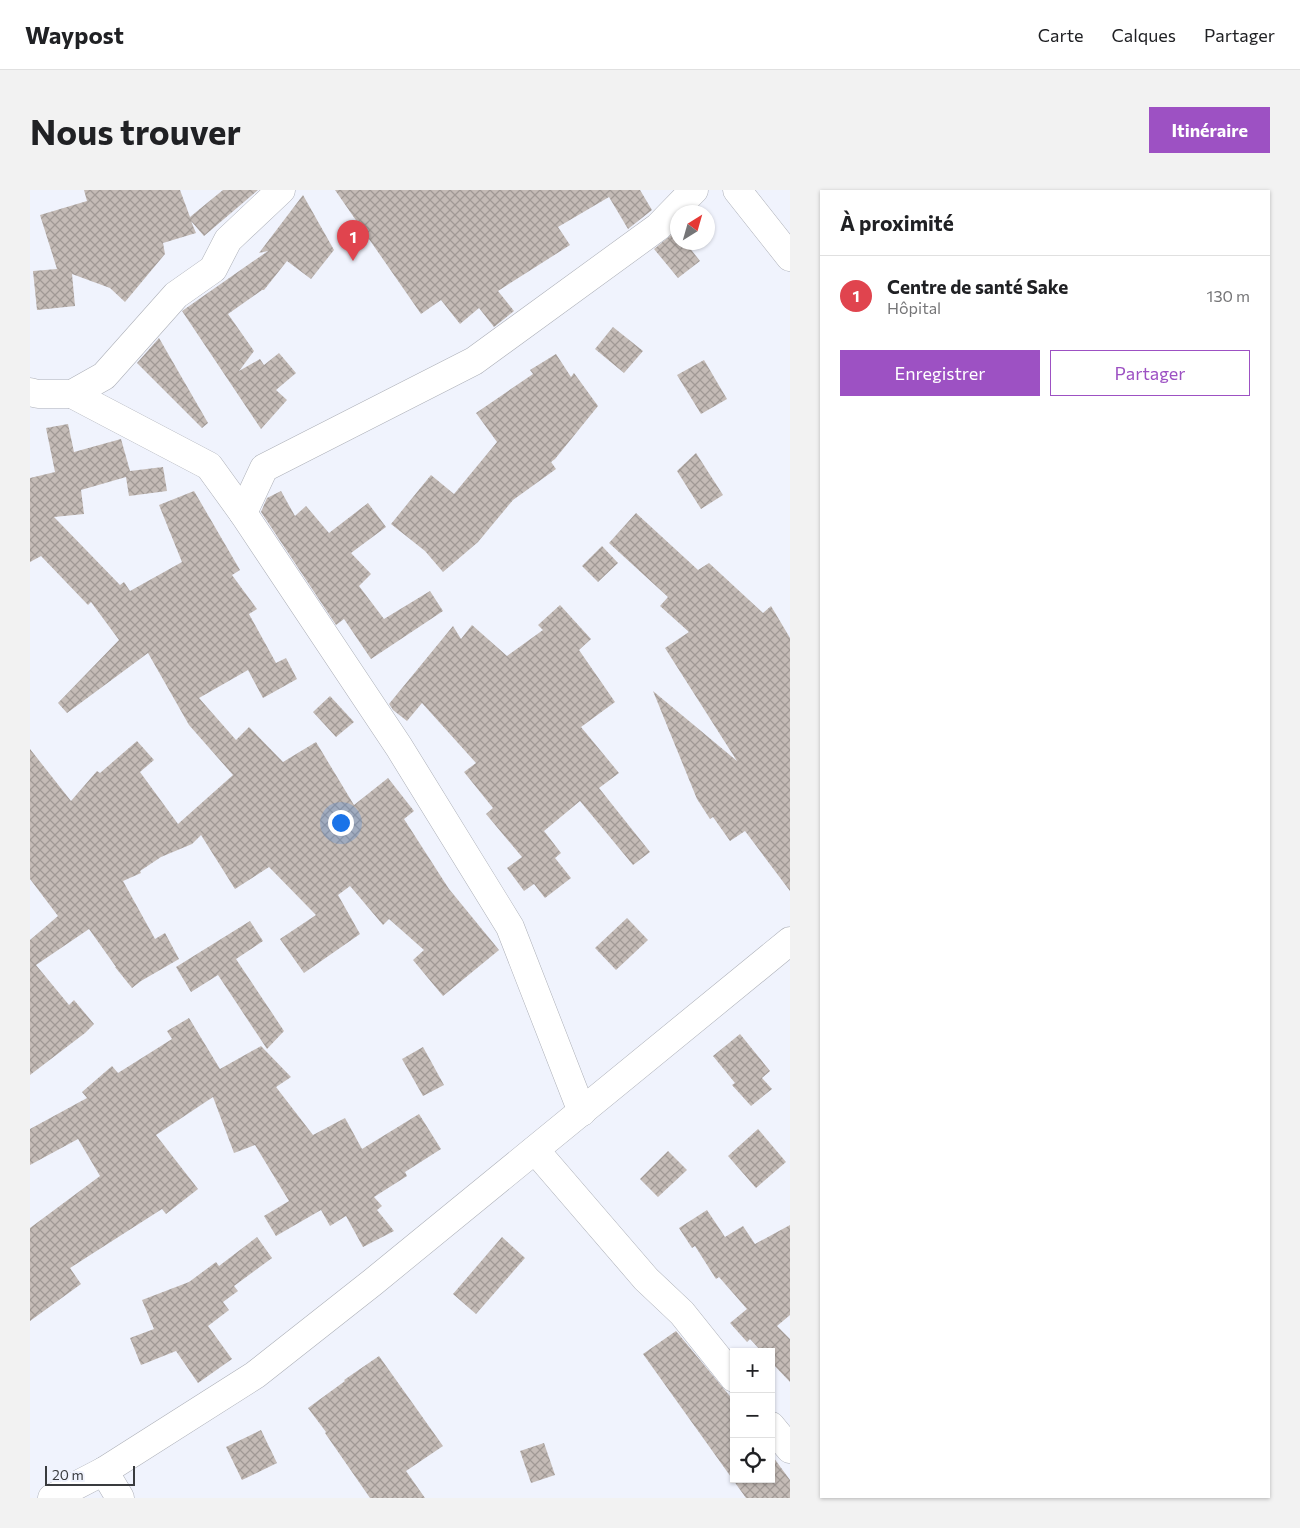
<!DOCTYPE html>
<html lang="fr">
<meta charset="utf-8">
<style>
:root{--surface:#fff;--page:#f2f2f2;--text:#202124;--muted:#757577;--line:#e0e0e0;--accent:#9d51c3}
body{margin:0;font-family:Commissioner,sans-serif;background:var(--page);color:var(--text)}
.controls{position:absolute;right:15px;bottom:15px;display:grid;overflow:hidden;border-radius:0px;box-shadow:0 1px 4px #0004}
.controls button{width:45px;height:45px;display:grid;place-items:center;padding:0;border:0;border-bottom:1px solid var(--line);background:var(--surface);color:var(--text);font:25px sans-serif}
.compass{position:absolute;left:640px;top:15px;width:45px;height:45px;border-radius:50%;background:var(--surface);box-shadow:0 1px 4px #0004;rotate:37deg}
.scale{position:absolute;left:15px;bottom:12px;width:90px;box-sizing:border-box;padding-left:5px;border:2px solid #393b3e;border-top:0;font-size:14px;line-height:18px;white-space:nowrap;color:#393b3e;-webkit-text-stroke:4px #f0f3fd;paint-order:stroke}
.you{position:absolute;left:310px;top:632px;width:18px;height:18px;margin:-12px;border:4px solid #fff;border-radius:50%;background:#1a73e8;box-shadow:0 0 0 8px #1a73e833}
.badge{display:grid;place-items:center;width:32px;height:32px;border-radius:50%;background:var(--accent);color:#fff;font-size:16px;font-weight:700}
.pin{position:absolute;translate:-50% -41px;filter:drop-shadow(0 1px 2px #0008)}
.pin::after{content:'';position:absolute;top:26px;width:18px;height:15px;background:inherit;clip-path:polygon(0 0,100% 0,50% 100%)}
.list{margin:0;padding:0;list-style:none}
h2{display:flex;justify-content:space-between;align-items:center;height:65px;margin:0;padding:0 20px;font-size:21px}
h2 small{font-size:16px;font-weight:400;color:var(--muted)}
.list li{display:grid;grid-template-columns:32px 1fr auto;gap:15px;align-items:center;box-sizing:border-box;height:80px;padding:0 20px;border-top:1px solid var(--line)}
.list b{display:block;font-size:19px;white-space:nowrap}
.list p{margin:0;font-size:16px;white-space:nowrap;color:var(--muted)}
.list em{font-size:16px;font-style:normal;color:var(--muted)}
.actions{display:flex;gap:10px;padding:15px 20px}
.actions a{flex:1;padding:11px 0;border:1px solid var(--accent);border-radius:0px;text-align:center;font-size:18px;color:var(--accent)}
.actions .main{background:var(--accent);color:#fff}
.icon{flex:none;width:28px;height:28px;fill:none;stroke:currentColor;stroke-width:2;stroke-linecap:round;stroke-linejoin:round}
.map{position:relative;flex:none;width:760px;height:1308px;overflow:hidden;border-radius:0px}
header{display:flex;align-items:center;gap:30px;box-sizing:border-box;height:70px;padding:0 25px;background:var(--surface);border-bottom:1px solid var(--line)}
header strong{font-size:24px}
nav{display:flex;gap:28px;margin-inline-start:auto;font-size:18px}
.intro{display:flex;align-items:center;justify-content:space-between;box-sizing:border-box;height:120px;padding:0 30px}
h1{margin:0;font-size:35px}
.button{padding:12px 22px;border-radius:0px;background:var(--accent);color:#fff;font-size:18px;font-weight:700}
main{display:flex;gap:30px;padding:0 30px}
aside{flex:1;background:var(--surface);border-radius:0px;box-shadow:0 1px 4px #0004}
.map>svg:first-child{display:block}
.building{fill:url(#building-cross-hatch)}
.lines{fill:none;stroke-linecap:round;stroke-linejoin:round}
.minor-casing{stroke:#acafb7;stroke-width:29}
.trunk-casing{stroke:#acafb7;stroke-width:29}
.minor{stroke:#fff;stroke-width:28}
.trunk{stroke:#fff;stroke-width:28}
</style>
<header>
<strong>Waypost</strong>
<nav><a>Carte</a><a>Calques</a><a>Partager</a></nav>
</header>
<div class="intro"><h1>Nous trouver</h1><a class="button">Itinéraire</a></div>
<main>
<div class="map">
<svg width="760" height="1308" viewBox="0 0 760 1308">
<defs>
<pattern id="building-cross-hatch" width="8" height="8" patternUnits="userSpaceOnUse" patternTransform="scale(1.25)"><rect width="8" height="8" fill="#c4bbb6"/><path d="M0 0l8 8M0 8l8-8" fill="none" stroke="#a09995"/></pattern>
</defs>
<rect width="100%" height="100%" fill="#f0f3fd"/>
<g class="building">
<polygon points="54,0 150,0 160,27 193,0 228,0 174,46 161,31 166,43 133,53 135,64 95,112 80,98 42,84 45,116 7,120 3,81 27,79 10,25 57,11"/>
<polygon points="305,0 610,0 622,20 598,39 579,7 528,37 540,55 468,101 484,121 464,137 449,118 430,134 411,110 391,124"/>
<polygon points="273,5 304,60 281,89 257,71 234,100 232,100 198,124 224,161 209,181 230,169 234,175 249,163 266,183 246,200 257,210 231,239 152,121 238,61 229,63"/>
<polygon points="646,41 648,44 648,52 655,52 670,71 648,88 624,59"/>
<polygon points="583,137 613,161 594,183 565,159"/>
<polygon points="129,148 178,233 172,238 107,173"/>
<polygon points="526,164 541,187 544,183 568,216 525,269 521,272 526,279 483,310 448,352 413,382 395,361 361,334 401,285 424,304 467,252 446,223 503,184 500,180"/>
<polygon points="674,170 697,209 671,224 647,185"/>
<polygon points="38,234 44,262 91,249 100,281 133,277 137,301 99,306 96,287 51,300 54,324 24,327 90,395 94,392 100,401 152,372 129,315 164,301 210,380 202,385 227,419 219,424 246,473 256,468 267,489 233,508 218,480 169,508 206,550 219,537 253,572 286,552 324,615 358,588 384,621 374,629 419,699 469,760 413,806 383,770 394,760 359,729 353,735 320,696 308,705 330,744 274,783 250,749 286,725 239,677 205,699 171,645 162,654 131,667 110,681 111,683 93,691 125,749 135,743 149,769 111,791 102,798 85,777 86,777 59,739 6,775 39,815 44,810 64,834 55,843 0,885 0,750 28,726 0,689 0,559 41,611 67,581 70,583 107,551 124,570 110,582 148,634 203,585 159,535 118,463 37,523 28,513 89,450 61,412 58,415 11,366 0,372 0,288 25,282 16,238"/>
<polygon points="666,263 693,305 671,319 647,281"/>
<polygon points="251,301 265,326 276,316 299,343 338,313 356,337 321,363 341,384 329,396 354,429 400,401 413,421 341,469 314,429 306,435 231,322 237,308"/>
<polygon points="606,323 668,380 679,373 733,423 741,416 760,448 760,701 715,641 700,651 683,627 680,629 667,609 623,501 707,571 635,458 659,442 630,416 638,407 579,353"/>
<polygon points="572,356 588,373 568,392 552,376"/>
<polygon points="530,415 561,449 549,460 585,512 551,537 589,583 569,598 620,662 603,675 550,611 514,641 531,663 525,668 541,688 515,708 504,694 494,701 477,678 492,667 456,624 463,618 434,582 446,573 392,513 377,531 363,520 359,514 423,436 431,449 442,435 477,466 513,440 508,435"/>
<polygon points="300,506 324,532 306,547 283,522"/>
<polygon points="597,728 618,750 586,780 565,758"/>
<polygon points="220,731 233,751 206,769 254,841 237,859 188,785 161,802 146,777"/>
<polygon points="159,828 190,879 231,856 261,887 246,897 283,945 315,928 332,959 389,924 411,959 375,982 377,986 344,1007 352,1016 347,1020 364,1041 333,1057 316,1026 300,1036 291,1020 246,1046 234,1026 259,1011 225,955 204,963 183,907 126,945 168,999 136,1024 132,1019 40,1078 51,1094 0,1131 0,1038 70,986 48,949 0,975 0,939 57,908 52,902 82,876 88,883 142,849 137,841"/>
<polygon points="710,844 740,881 732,888 742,899 721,916 702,895 705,893 683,866"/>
<polygon points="393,857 414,895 393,906 372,869"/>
<polygon points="728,939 756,972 726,998 698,966"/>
<polygon points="638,961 657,980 628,1007 610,989"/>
<polygon points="677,1020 695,1047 713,1036 725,1054 760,1035 760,1125 747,1136 760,1149 760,1192 741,1172 741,1162 732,1162 720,1149 717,1152 700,1133 717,1119 689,1087 686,1089 665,1056 662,1058 649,1038"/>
<polygon points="227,1047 242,1068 204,1096 208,1101 193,1112 199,1120 178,1136 202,1169 168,1193 146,1161 111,1175 100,1148 124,1139 112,1110 159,1092 186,1072 189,1076"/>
<polygon points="472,1047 495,1068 446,1124 423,1104"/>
<polygon points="646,1141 704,1211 704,1289 741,1289 741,1264 760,1290 760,1308 716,1308 613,1164"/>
<polygon points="349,1166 413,1256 376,1281 395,1308 340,1308 295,1243 296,1242 278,1218 315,1191 314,1190"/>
<polygon points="231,1240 247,1273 212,1290 196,1257"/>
<polygon points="514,1253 525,1285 501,1293 490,1261"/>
</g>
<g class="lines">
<defs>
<g id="minor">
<polyline points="0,202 8,204 42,204 74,186 146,105 183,79 198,50 251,0"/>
<polyline points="42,204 179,276 213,323 369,557 480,737 552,922"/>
<polyline points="213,323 234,278 444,171 628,37 664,0"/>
<polyline points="505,960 616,1089 652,1123 704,1188"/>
<polyline points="741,1236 760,1259"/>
<polyline points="74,1281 90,1308"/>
<polyline points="22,1308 74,1281 225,1185 343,1092 760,751"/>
</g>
<polyline id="trunk" points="707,0 760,67"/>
</defs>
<use href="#minor" class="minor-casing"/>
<use href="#trunk" class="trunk-casing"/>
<use href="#minor" class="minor"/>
<use href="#trunk" class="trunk"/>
</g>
</svg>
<div class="controls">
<button>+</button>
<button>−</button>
<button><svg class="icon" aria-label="locate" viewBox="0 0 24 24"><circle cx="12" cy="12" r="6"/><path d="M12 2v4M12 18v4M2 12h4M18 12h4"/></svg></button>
</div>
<svg class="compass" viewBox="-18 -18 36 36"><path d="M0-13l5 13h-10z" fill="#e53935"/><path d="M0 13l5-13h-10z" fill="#757577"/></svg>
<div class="scale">20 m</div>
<div class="you"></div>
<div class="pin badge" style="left:323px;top:71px;background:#e0444e">1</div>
</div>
<aside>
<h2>À proximité<small></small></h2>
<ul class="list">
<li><span class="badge" style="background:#e0444e">1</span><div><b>Centre de santé Sake</b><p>Hôpital</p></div><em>130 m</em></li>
</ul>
<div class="actions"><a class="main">Enregistrer</a><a>Partager</a></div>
</aside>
</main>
